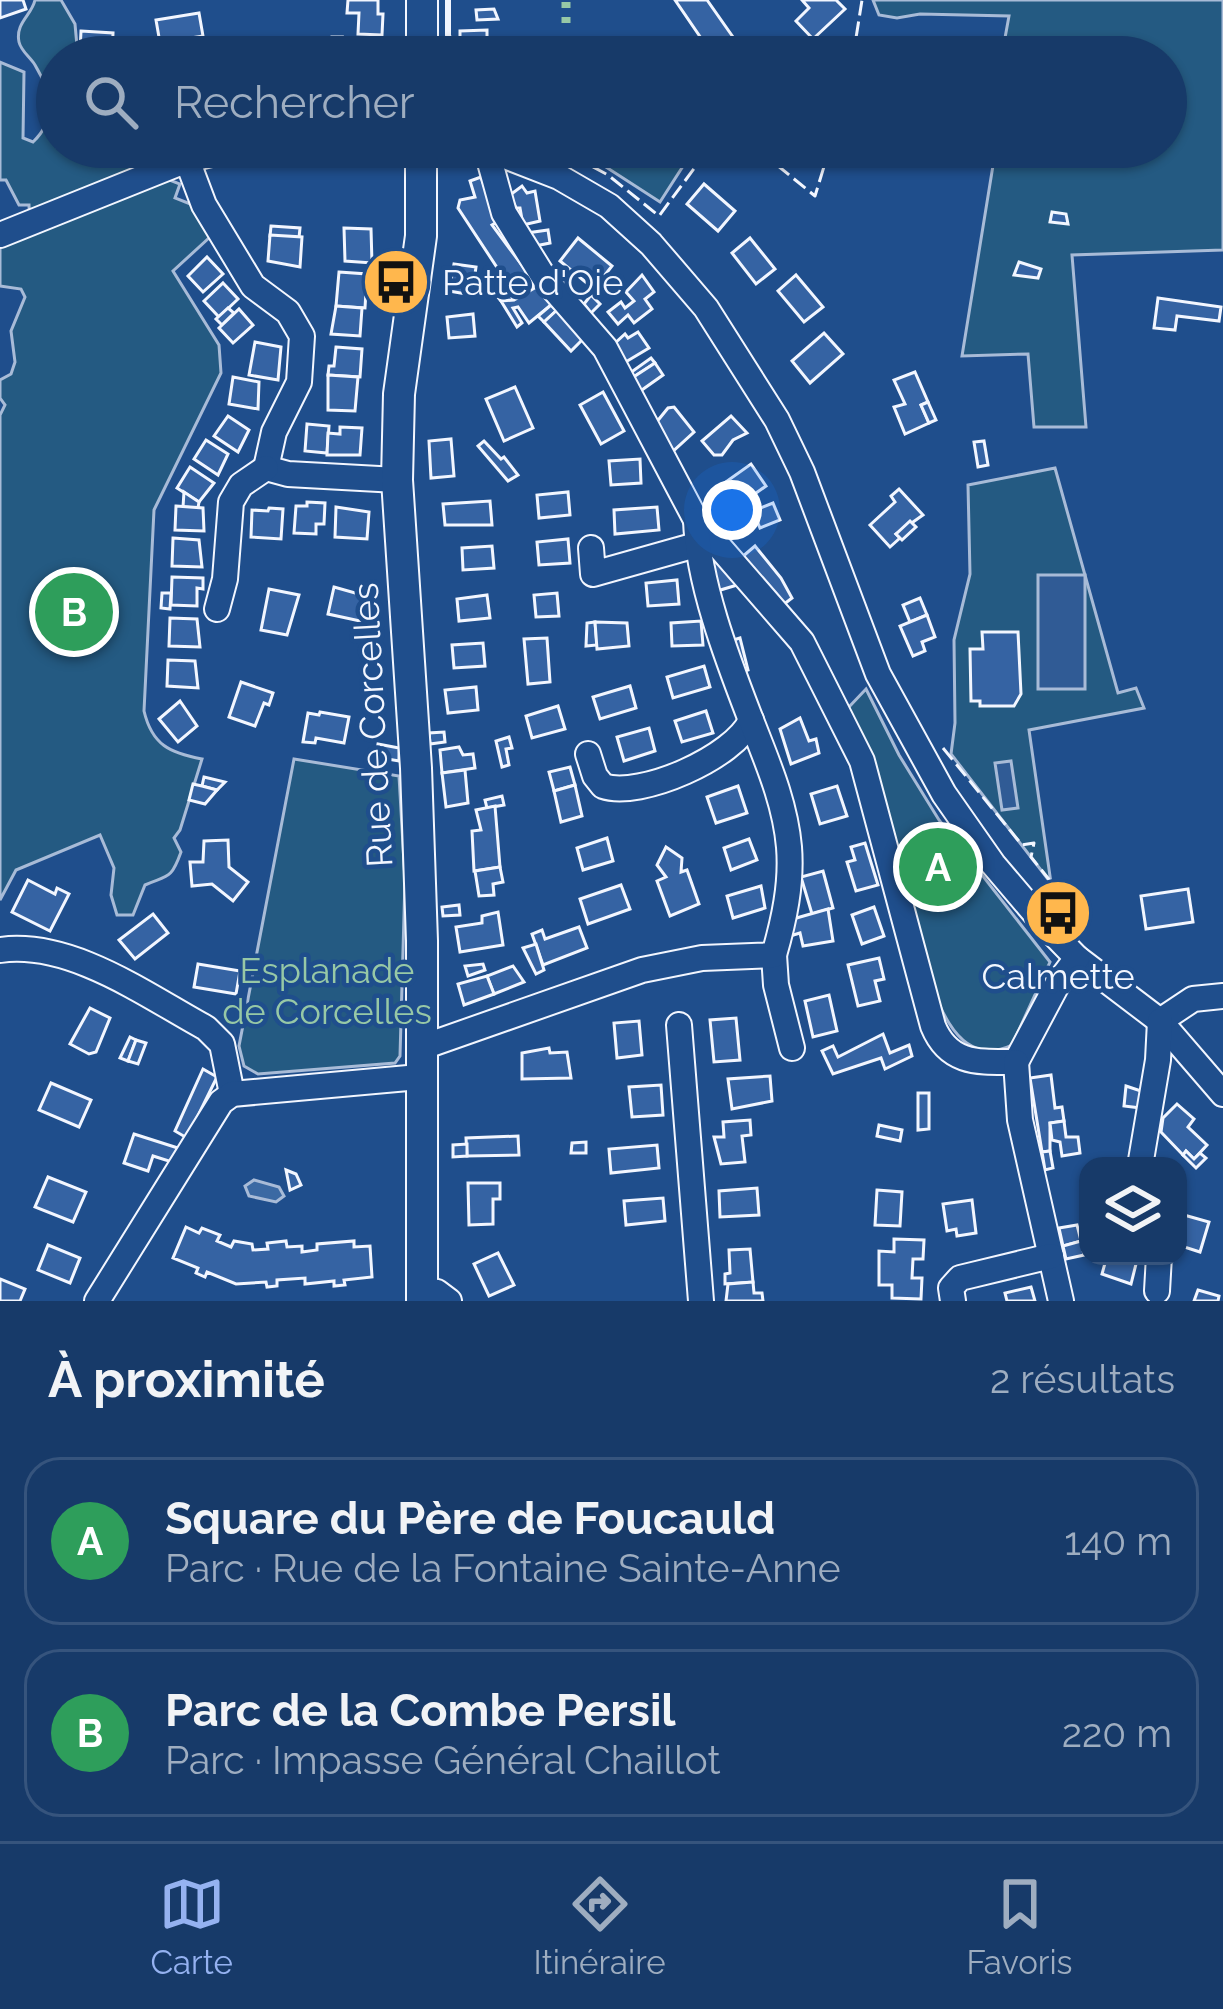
<!DOCTYPE html>
<html lang="fr">
<meta charset="utf-8">
<style>
:root{--surface:#173a69;--page:#244571;--text:#f1f3f6;--muted:#9eadc0;--line:#36547d;--accent:#95b2f1}
body{margin:0;font-family:Raleway,sans-serif;background:var(--page);color:var(--text)}
.controls{position:absolute;right:36px;bottom:36px;display:grid;overflow:hidden;border-radius:24px;box-shadow:0 3px 9px #0004}
.controls button{width:108px;height:108px;display:grid;place-items:center;padding:0;border:0;border-bottom:3px solid var(--line);background:var(--surface);color:var(--text);font:60px sans-serif}
.you{position:absolute;left:732px;top:510px;width:42px;height:42px;margin:-30px;border:9px solid #fff;border-radius:50%;background:#1a73e8;box-shadow:0 0 0 18px #1a73e833}
.badge{display:grid;place-items:center;width:78px;height:78px;border-radius:50%;background:var(--accent);color:#fff;font-size:39px;font-weight:700}
.pin{position:absolute;translate:-50% -50%;border:6px solid #fff;box-shadow:0 3px 12px #0006}
.list{margin:0;padding:0;list-style:none}
h2{display:flex;justify-content:space-between;align-items:center;height:156px;margin:0;padding:0 48px;font-size:51px}
h2 small{font-size:39px;font-weight:400;color:var(--muted)}
.list li{display:grid;grid-template-columns:78px 1fr auto;gap:36px;align-items:center;box-sizing:border-box;height:168px;margin:0 24px 24px;padding:0 24px;border:3px solid var(--line);border-radius:36px}
.list b{display:block;font-size:45px;white-space:nowrap}
.list p{margin:0;font-size:39px;white-space:nowrap;color:var(--muted)}
.list em{font-size:39px;font-style:normal;color:var(--muted)}
.icon{flex:none;width:66px;height:66px;fill:none;stroke:currentColor;stroke-width:2;stroke-linecap:round;stroke-linejoin:round}
.map{position:relative;flex:none;width:1223px;height:1301px;overflow:hidden}
.search{position:absolute;background:var(--surface);box-shadow:0 3px 9px #0004;left:36px;right:36px;top:36px;height:132px;display:flex;align-items:center;gap:30px;box-sizing:border-box;padding:0 42px;border-radius:66px;color:var(--muted);font-size:45px}
.sheet{height:540px;background:var(--surface)}
nav{display:flex;justify-content:space-around;align-items:center;box-sizing:border-box;height:168px;border-top:3px solid var(--line);background:var(--surface);font-size:33px;color:var(--muted)}
nav a{display:grid;justify-items:center;gap:6px}
nav .on{color:var(--accent)}
.map>svg:first-child{display:block}
.green{fill:#245a82;stroke:#a8bbd7;stroke-width:3}
.parking{fill:#305b95;stroke:#a8bbd7;stroke-width:3}
.water{fill:#3b69a3;stroke:#a8bbd7;stroke-width:3}
.building{fill:#3563a3;stroke:#f2f6ff;stroke-width:3}
.lines{fill:none;stroke-linecap:round;stroke-linejoin:round}
.minor-casing{stroke:#f2f6ff;stroke-width:28}
.major-casing{stroke:#f2f6ff;stroke-width:34}
.minor{stroke:#1f4e8c;stroke-width:24}
.major{stroke:#1f4e8c;stroke-width:30}
.hedge{stroke:#97c8a6;stroke-width:9;stroke-dasharray:6 9;stroke-linecap:butt}
.fence{stroke:#f2f6ff;stroke-width:3;stroke-dasharray:15 6;stroke-linecap:butt}
.wall{stroke:#f2f6ff;stroke-width:6}
.labels{text-anchor:middle;dominant-baseline:central;stroke-width:9;stroke-linejoin:round;paint-order:stroke}
.poi-label{font-size:36px;fill:#f2f6ff;stroke:#1f4e8c;text-anchor:start}
.street-label{font-size:36px;fill:#f2f6ff;stroke:#1f4e8c}
.park-label{font-size:36px;fill:#97c8a6;stroke:#1f4e8c}
</style>
<div class="map">
<svg width="1223" height="1301" viewBox="0 0 1223 1301">
<rect width="100%" height="100%" fill="#1f4e8c"/>
<g class="green">
<path d="M35,0h26l14,24 3,33h-21v90h47l4,9 72,28 -5,14 18,7 17,32 -37,34 46,74 2,28 -67,137 -10,201c8,34 26,42 58,48l-22,71 -6,8 7,14c-10,28 -13,23 -36,33l-12,30h-16l-6,-20 3,-27 -14,-33 -84,35 -16,30v-485l5,-10 -5,-7v-18l11,-6 4,-12 -4,-31 14,-34 -4,-8 -21,-3v-42l30,-13 -1,-26h-10l-13,-25h-6v-118l24,10 -1,66 10,4c25,-24 18,-50 2,-77 -5,-8 -14,-14 -16,-23 -4,-19 13,-27 16,-42z"/>
<polygon points="873,0 1223,0 1223,250 1072,255 1086,427 1034,427 1028,354 962,356 996,147 1166,147 1166,57 1010,57 1011,53 1003,49 1009,16 920,14 897,18 879,15"/>
<polygon points="575,147 690,147 694,149 660,202"/>
<polygon points="1055,468 1118,693 1136,688 1144,708 1029,730 1051,883 951,754 955,723 954,640 970,574 968,485"/>
<path d="M866,689l33,66 40,65 111,142 -38,83c-69,33 -86,-86 -101,-131l-1,-9 4,-2c-23,-65 -34,-133 -66,-195z"/>
<polygon points="294,759 399,776 405,880 400,1056 395,1063 258,1074 244,1066 239,1046"/>
</g>
<g class="parking">
<rect x="1038" y="575" width="47" height="114"/>
<polygon points="1011,761 1018,808 1002,810 995,763"/>
</g>
<polygon class="water" points="254,1180 279,1187 284,1196 276,1202 249,1196 245,1186"/>
<g class="building">
<polygon points="0,0 23,0 26,9 0,18"/>
<polygon points="348,0 378,0 378,14 383,14 382,35 358,34 359,13 347,13"/>
<polygon points="675,0 707,0 747,57 714,57"/>
<polygon points="802,0 836,0 845,9 813,39 796,21 809,8"/>
<polygon points="494,9 498,19 477,20 476,10"/>
<polygon points="199,13 203,36 160,43 156,20"/>
<polygon points="487,30 487,40 505,38 509,51 460,51 460,31"/>
<polygon points="81,31 113,33 112,57 89,57 89,52 80,52"/>
<polygon points="332,37 342,37 337,57 332,57"/>
<polygon points="130,147 170,147 171,149 138,164"/>
<polygon points="481,177 497,222 492,225 536,284 517,298 458,208 460,200 475,197 470,181"/>
<polygon points="704,184 735,211 718,231 687,204"/>
<polygon points="522,186 527,193 535,191 540,221 523,225 520,208 516,208 510,195"/>
<polygon points="1052,212 1066,214 1068,224 1050,222"/>
<polygon points="271,226 300,228 299,238 270,236"/>
<polygon points="344,228 371,229 372,263 345,261"/>
<polygon points="548,230 550,243 535,246 527,233"/>
<polygon points="270,235 302,237 300,267 268,261"/>
<polygon points="578,238 612,266 594,289 560,261"/>
<polygon points="750,238 775,269 756,284 732,253"/>
<polygon points="207,257 223,274 203,292 188,276"/>
<polygon points="1019,262 1041,269 1038,278 1014,275"/>
<polygon points="454,264 476,267 472,295 449,291"/>
<polygon points="339,272 367,274 365,308 336,306"/>
<polygon points="642,275 654,292 645,299 652,309 634,323 628,315 618,324 608,312 621,302 625,308 634,301 626,292"/>
<polygon points="796,275 823,307 804,322 778,291"/>
<polygon points="223,283 238,299 219,317 204,301"/>
<polygon points="504,286 514,300 501,301 495,294"/>
<polygon points="538,286 551,305 529,323 518,307 513,308 522,323 517,327 501,301 514,300"/>
<polygon points="591,295 600,304 591,313 584,304"/>
<polygon points="1158,298 1221,307 1219,321 1177,316 1175,330 1154,328"/>
<polygon points="551,305 557,310 544,322 538,316"/>
<polygon points="336,306 362,308 360,336 331,334"/>
<polygon points="228,308 234,313 222,325 216,319"/>
<polygon points="239,309 253,325 233,343 219,328"/>
<polygon points="557,310 584,338 571,351 544,322"/>
<polygon points="473,314 475,336 449,338 447,317"/>
<polygon points="638,332 649,348 624,363 614,344 625,334 628,338"/>
<polygon points="824,333 843,354 810,383 792,361"/>
<polygon points="255,342 281,347 278,380 249,375"/>
<polygon points="336,347 362,349 360,377 328,375 329,366 334,366"/>
<polygon points="651,358 655,363 632,378 630,373"/>
<polygon points="655,363 663,375 639,392 632,378"/>
<polygon points="915,372 928,402 921,405 929,423 905,434 894,407 905,404 894,380"/>
<polygon points="328,375 358,377 355,411 328,410"/>
<polygon points="233,377 259,382 258,409 229,404"/>
<polygon points="515,387 533,428 504,441 486,399"/>
<polygon points="603,392 624,431 601,444 580,405"/>
<polygon points="928,402 936,420 929,423 921,405"/>
<polygon points="674,407 694,432 671,453 655,424 668,408"/>
<polygon points="228,416 249,430 238,452 214,436"/>
<polygon points="731,416 747,433 733,440 722,455 714,455 702,441"/>
<polygon points="307,424 329,426 327,453 305,451"/>
<polygon points="340,427 362,428 360,455 327,455 328,433 340,434"/>
<polygon points="451,439 454,476 431,478 429,441"/>
<polygon points="206,440 228,454 218,475 194,459"/>
<polygon points="484,441 501,459 504,457 518,475 508,481 478,446"/>
<polygon points="984,441 988,465 978,467 974,442"/>
<polygon points="640,459 641,483 611,485 609,461"/>
<polygon points="751,464 766,486 729,512 713,491"/>
<polygon points="190,467 214,483 199,502 177,488"/>
<polygon points="899,489 923,515 896,534 900,538 890,547 870,525 895,502 891,496"/>
<polygon points="184,492 199,502 198,508 183,507"/>
<polygon points="568,492 570,515 539,518 537,495"/>
<polygon points="490,501 492,525 445,525 443,504"/>
<polygon points="307,502 325,503 324,524 316,524 316,534 294,533 296,506 307,506"/>
<polygon points="773,503 780,520 760,528 753,511"/>
<polygon points="176,506 203,508 204,531 175,530"/>
<polygon points="336,507 369,512 367,539 335,537"/>
<polygon points="657,507 659,530 615,534 614,510"/>
<polygon points="269,508 283,509 281,539 251,537 252,510 268,511"/>
<polygon points="910,521 916,527 902,540 896,534"/>
<polygon points="173,538 199,540 202,567 172,566"/>
<polygon points="568,539 570,563 539,565 537,542"/>
<polygon points="492,546 494,568 463,570 462,548"/>
<polygon points="755,546 781,578 792,598 783,605 742,557"/>
<polygon points="721,559 744,583 717,591 710,564"/>
<polygon points="172,577 203,578 203,589 197,588 197,606 171,605"/>
<polygon points="677,580 679,604 648,606 646,583"/>
<polygon points="334,587 366,596 360,621 328,614"/>
<polygon points="269,589 299,595 287,635 261,630"/>
<polygon points="162,593 171,593 170,609 161,608"/>
<polygon points="557,593 559,616 536,617 534,595"/>
<polygon points="487,595 490,618 459,621 457,599"/>
<polygon points="920,598 927,615 910,622 903,605"/>
<polygon points="927,615 935,637 922,642 925,651 913,656 900,626"/>
<polygon points="170,618 197,619 200,647 169,646"/>
<polygon points="701,621 703,645 672,646 671,623"/>
<polygon points="595,622 597,645 586,646 587,623"/>
<polygon points="595,622 627,623 629,646 597,649"/>
<polygon points="982,632 1018,632 1021,694 1014,706 980,706 980,701 971,701 970,649 983,649"/>
<polygon points="547,638 550,682 528,684 524,639"/>
<polygon points="740,638 748,670 738,673 730,641"/>
<polygon points="483,643 485,666 454,668 452,645"/>
<polygon points="168,660 195,661 198,688 167,686"/>
<polygon points="704,666 710,687 673,698 667,677"/>
<polygon points="241,682 273,693 269,705 264,703 255,726 229,717"/>
<polygon points="630,686 636,708 600,719 593,697"/>
<polygon points="476,687 478,710 448,713 445,690"/>
<polygon points="180,701 197,726 178,742 159,719"/>
<polygon points="558,706 565,729 532,738 526,716"/>
<polygon points="706,711 713,733 682,742 675,721"/>
<polygon points="320,712 349,717 344,743 316,738 315,743 303,742 308,713 319,715"/>
<polygon points="800,718 809,741 816,739 819,753 791,764 780,729"/>
<polygon points="649,728 655,751 624,761 617,737"/>
<polygon points="444,732 445,742 430,744 429,733"/>
<polygon points="509,737 512,748 506,749 509,765 502,767 496,741"/>
<polygon points="378,744 399,748 399,761 376,757"/>
<polygon points="459,747 463,755 473,754 475,768 442,773 440,750"/>
<polygon points="570,767 575,785 554,791 549,772"/>
<polygon points="465,770 468,803 446,807 442,773"/>
<polygon points="204,777 225,782 217,790 202,786"/>
<polygon points="193,784 202,786 217,790 205,804 189,800"/>
<polygon points="575,785 582,816 561,822 554,791"/>
<polygon points="738,786 747,813 716,823 707,797"/>
<polygon points="837,786 847,816 820,824 811,794"/>
<polygon points="502,796 504,805 487,808 485,800"/>
<polygon points="495,806 500,867 474,871 472,831 481,830 476,810"/>
<polygon points="607,838 613,861 583,870 577,848"/>
<polygon points="749,839 757,860 731,870 724,848"/>
<polygon points="228,840 229,867 248,882 233,901 212,884 192,886 190,862 203,862 204,841"/>
<polygon points="865,843 878,885 856,891 847,862 855,860 851,847"/>
<polygon points="666,847 682,858 681,872 687,870 699,904 670,916 657,881 666,877 657,865"/>
<polygon points="500,867 503,882 493,884 494,895 479,896 475,871"/>
<polygon points="823,871 833,908 812,914 801,877"/>
<polygon points="28,880 55,894 57,888 69,894 50,931 12,912"/>
<polygon points="621,885 630,909 588,924 580,899"/>
<polygon points="761,886 765,908 733,918 727,896"/>
<polygon points="1188,889 1193,922 1146,929 1141,896"/>
<polygon points="459,905 460,915 443,916 442,907"/>
<polygon points="874,907 884,936 862,944 852,915"/>
<polygon points="828,909 833,941 803,946 800,933 790,936 793,919"/>
<polygon points="498,912 503,945 460,952 456,927 482,923 482,916"/>
<polygon points="153,914 168,933 135,959 119,940"/>
<polygon points="579,927 587,948 543,965 532,934 542,930 545,939"/>
<polygon points="536,944 544,970 536,974 523,948"/>
<polygon points="879,958 884,979 875,981 880,1001 858,1006 848,965"/>
<polygon points="198,964 240,971 236,994 194,987"/>
<polygon points="483,964 485,970 468,976 465,966"/>
<polygon points="513,966 524,982 494,994 487,976"/>
<polygon points="487,976 494,994 464,1005 458,984"/>
<polygon points="829,995 837,1031 813,1037 805,1001"/>
<polygon points="90,1008 110,1018 96,1052 89,1054 70,1044"/>
<polygon points="736,1018 740,1060 714,1062 710,1020"/>
<polygon points="639,1021 642,1055 617,1058 614,1023"/>
<polygon points="883,1034 890,1053 909,1045 912,1056 885,1069 881,1058 833,1074 822,1051 833,1046 838,1057"/>
<polygon points="130,1037 136,1040 128,1061 120,1058"/>
<polygon points="136,1040 146,1043 138,1064 128,1061"/>
<polygon points="549,1048 550,1053 567,1052 571,1078 522,1079 522,1053"/>
<polygon points="203,1069 217,1077 187,1138 175,1131"/>
<polygon points="1051,1075 1055,1108 1062,1107 1064,1121 1050,1123 1050,1151 1042,1152 1030,1078"/>
<polygon points="770,1076 772,1101 732,1109 728,1079"/>
<polygon points="51,1083 91,1100 79,1127 39,1110"/>
<polygon points="661,1085 663,1115 632,1117 629,1087"/>
<polygon points="1126,1086 1144,1092 1141,1108 1124,1106"/>
<polygon points="918,1093 929,1093 929,1129 918,1130"/>
<polygon points="1177,1104 1194,1119 1188,1127 1207,1145 1194,1159 1186,1151 1183,1155 1161,1132 1163,1118"/>
<polygon points="750,1120 751,1135 742,1136 745,1162 721,1164 714,1137 724,1137 723,1122"/>
<polygon points="1064,1121 1066,1137 1078,1137 1080,1153 1062,1156 1060,1142 1052,1140 1050,1123"/>
<polygon points="879,1125 902,1130 900,1141 877,1136"/>
<polygon points="134,1134 181,1149 175,1163 153,1156 148,1171 124,1163"/>
<polygon points="518,1136 519,1155 467,1156 466,1138"/>
<polygon points="586,1142 586,1153 571,1153 572,1143"/>
<polygon points="467,1144 467,1156 453,1157 453,1145"/>
<polygon points="657,1145 659,1168 611,1173 609,1149"/>
<polygon points="1050,1151 1053,1168 1045,1170 1042,1152"/>
<polygon points="1186,1151 1194,1159 1200,1153 1206,1158 1196,1168 1183,1155"/>
<polygon points="286,1170 296,1174 301,1185 290,1190"/>
<polygon points="48,1177 86,1192 73,1222 35,1207"/>
<polygon points="468,1183 500,1183 500,1199 493,1199 493,1224 469,1225"/>
<polygon points="757,1188 759,1215 720,1217 719,1191"/>
<polygon points="877,1190 902,1192 900,1226 875,1225"/>
<polygon points="663,1198 665,1221 626,1225 624,1201"/>
<polygon points="972,1200 976,1233 957,1236 956,1229 947,1231 943,1204"/>
<polygon points="1184,1215 1209,1222 1200,1252 1178,1245"/>
<polygon points="1077,1225 1081,1241 1063,1246 1059,1228"/>
<polygon points="186,1227 199,1233 202,1228 220,1235 217,1241 231,1247 234,1241 252,1244 253,1250 268,1249 267,1243 286,1241 287,1247 302,1246 302,1252 317,1250 317,1244 354,1241 354,1247 370,1246 372,1277 344,1280 345,1285 334,1286 334,1281 305,1284 305,1278 277,1280 277,1286 267,1287 266,1282 236,1284 207,1272 205,1277 196,1273 198,1268 173,1258"/>
<polygon points="894,1239 924,1240 923,1259 913,1259 912,1278 922,1278 921,1299 892,1298 892,1285 879,1285 879,1251 894,1252"/>
<polygon points="1081,1241 1084,1255 1066,1259 1063,1246"/>
<polygon points="48,1245 80,1258 70,1283 38,1270"/>
<polygon points="750,1249 753,1282 725,1284 725,1274 730,1273 729,1250"/>
<polygon points="498,1253 514,1285 489,1296 474,1264"/>
<polygon points="1107,1256 1137,1260 1131,1284 1102,1274"/>
<polygon points="0,1279 25,1289 20,1301 0,1301"/>
<polygon points="753,1282 754,1293 762,1293 763,1301 726,1301 728,1284"/>
<polygon points="1031,1287 1035,1301 1007,1301 1005,1293"/>
<polygon points="1198,1290 1219,1296 1218,1301 1194,1301"/>
</g>
<g class="lines">
<defs>
<g id="minor">
<polyline points="482,147 559,177 609,206 651,244 706,308 777,420 802,472 878,674 944,794 993,864 1044,924 1077,958 1160,1021 1223,1094"/>
<path d="M486,148l18,65 41,66 60,69 91,172 106,122 60,119 71,265c16,39 46,36 83,36l42,-79 19,-25"/>
<polyline points="187,160 204,205 253,286 288,312 302,336 299,382 274,432 266,468 288,474 397,480"/>
<polyline points="0,235 187,160 241,147"/>
<polyline points="591,548 593,574 696,545"/>
<polyline points="217,609 225,579 231,502 241,485 266,468"/>
<path d="M588,754l7,22 8,10c37,13 132,-29 148,-66"/>
<path d="M0,950c71,-10 147,46 206,78l16,16 10,50"/>
<polyline points="774,955 776,985 792,1048"/>
<polyline points="1160,1021 1193,999 1223,996"/>
<polyline points="679,1025 701,1301"/>
<path d="M420,1048l222,-78 60,-12 72,-3c10,-35 18,-71 15,-108 -4,-47 -24,-90 -40,-132 -22,-57 -51,-133 -53,-195"/>
<polyline points="1016,1062 1020,1120 1061,1301"/>
<polyline points="1140,1166 1158,1060 1160,1021"/>
<polyline points="421,1290 437,1292 449,1301"/>
<polyline points="1157,1291 1159,1256"/>
<polyline points="97,1301 221,1102 232,1094 419,1077"/>
<polyline points="953,1301 951,1288 960,1278 1051,1256"/>
</g>
<g id="major">
<polyline points="422,57 422,0"/>
<polyline points="421,147 421,236 399,394 397,480 416,768 422,941 422,1301"/>
</g>
</defs>
<use href="#minor" class="minor-casing"/>
<use href="#major" class="major-casing"/>
<use href="#minor" class="minor"/>
<use href="#major" class="major"/>
<polyline class="hedge" points="566,23 566,0"/>
<g class="fence">
<polyline points="853,57 862,0"/>
<polyline points="556,147 608,175 659,216 710,147"/>
<polyline points="740,147 772,161 815,196 830,147"/>
<polyline points="943,748 1022,845 1034,843 1031,857 1064,898"/>
</g>
<polyline class="wall" points="448,0 448,35 454,57"/>
</g>
<defs>
<symbol id="bus-disc" viewBox="-11 -11 22 22"><circle r="9.5" fill="#ffb74d" stroke="#1f4e8c"/><path d="M-5-6H5V4H4V6H2V4H-2V6H-4V4H-5ZM-3.5-4V0h7V-4ZM-3.5 1.2v1.5H-2V1.2ZM2 1.2v1.5H3.5V1.2Z" fill="#111"/></symbol>
</defs>
<g fill-rule="evenodd">
<use href="#bus-disc" x="358" y="244" width="76" height="76"/>
<use href="#bus-disc" x="1020" y="875" width="76" height="76"/>
</g>
<g class="labels">
<g class="poi-label">
<text x="442" y="282">Patte d'Oie</text>
<text x="1058" y="976" text-anchor="middle">Calmette</text>
</g>
<g class="street-label">
<text transform="translate(372 725) rotate(-93)">Rue de Corcelles</text>
</g>
<g class="park-label">
<text x="327" y="970">Esplanade<tspan x="327" dy="41">de Corcelles</tspan></text>
</g>
</g>
</svg>
<div class="controls">
<button><svg class="icon" aria-label="layers" viewBox="0 0 24 24"><path d="M12 4l9 5-9 5-9-5zM3 14l9 5 9-5"/></svg></button>
</div>
<div class="you"></div>
<div class="pin badge" style="left:938px;top:867px;background:#2e9e5b">A</div>
<div class="pin badge" style="left:74px;top:612px;background:#2e9e5b">B</div>
<div class="search"><svg class="icon" aria-label="search" viewBox="0 0 24 24"><circle cx="10" cy="10" r="6"/><path d="M15 15l6 6"/></svg>Rechercher</div>
</div>
<section class="sheet">
<h2>À proximité<small>2 résultats</small></h2>
<ul class="list">
<li><span class="badge" style="background:#2e9e5b">A</span><div><b>Square du Père de Foucauld</b><p>Parc · Rue de la Fontaine Sainte-Anne</p></div><em>140 m</em></li>
<li><span class="badge" style="background:#2e9e5b">B</span><div><b>Parc de la Combe Persil</b><p>Parc · Impasse Général Chaillot</p></div><em>220 m</em></li>
</ul>
</section>
<nav>
<a class="on"><svg class="icon" aria-label="map" viewBox="0 0 24 24"><path d="M3 6l6-2 6 2 6-2v14l-6 2-6-2-6 2zM9 4v14M15 6v14"/></svg>Carte</a>
<a><svg class="icon" aria-label="directions" viewBox="0 0 24 24"><path d="M12 3l9 9-9 9-9-9zM9 14v-3h6M13 9l2 2-2 2"/></svg>Itinéraire</a>
<a><svg class="icon" aria-label="saved" viewBox="0 0 24 24"><path d="M7 4h10v16l-5-4-5 4z"/></svg>Favoris</a>
</nav>
